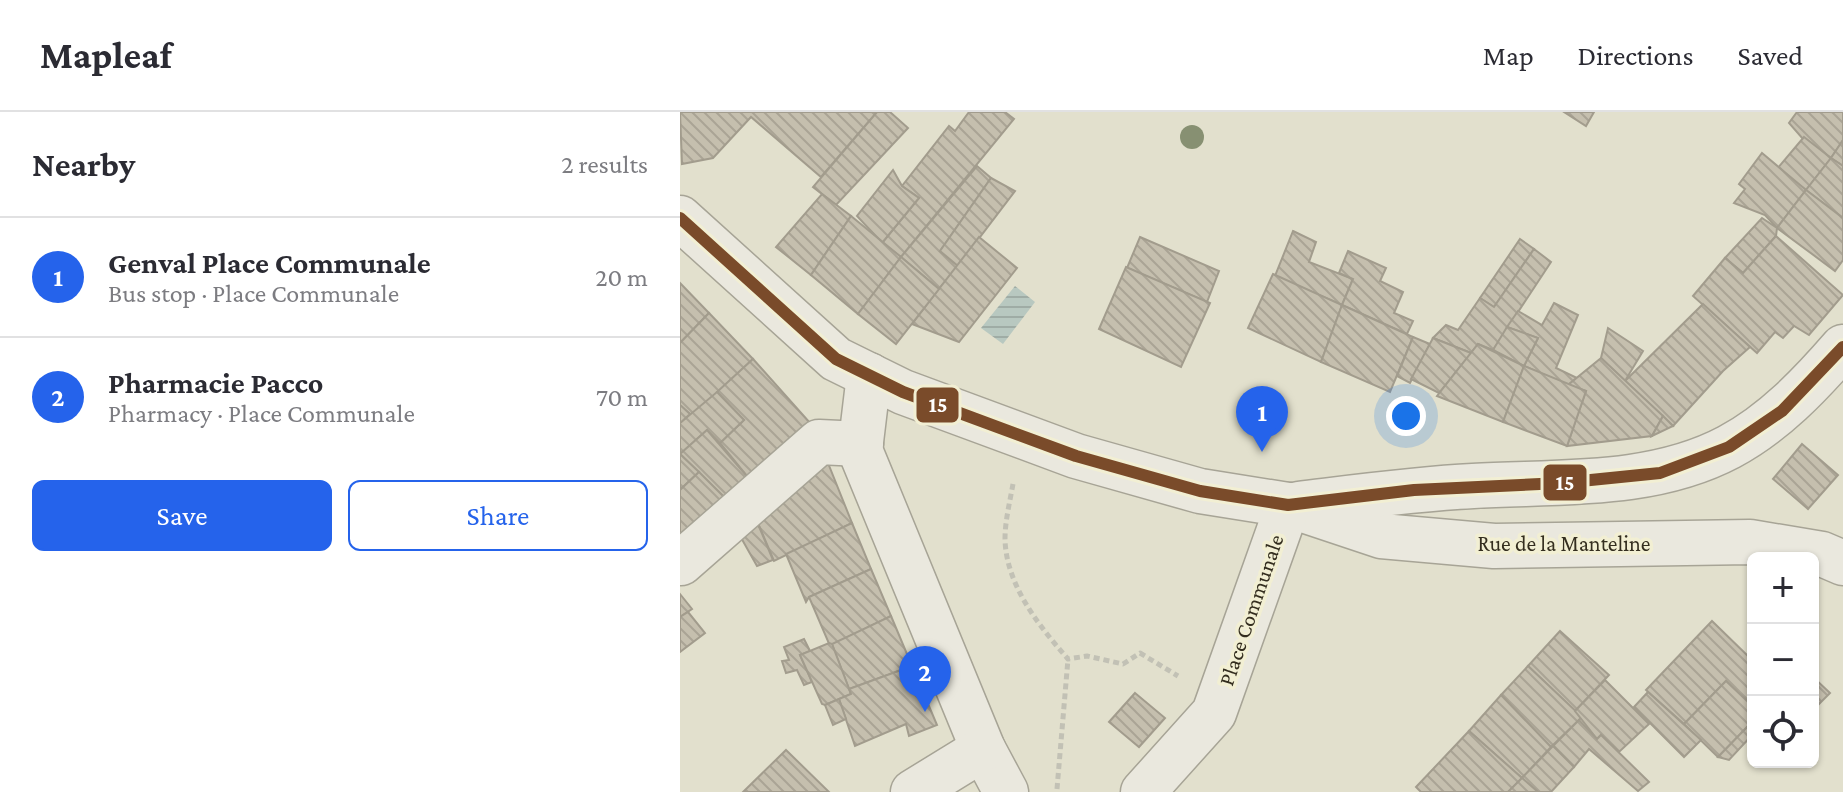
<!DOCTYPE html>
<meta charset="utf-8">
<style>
:root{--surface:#fff;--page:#f7f7f7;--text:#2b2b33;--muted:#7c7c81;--line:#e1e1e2;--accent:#2563eb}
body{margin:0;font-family:"Crimson Pro",serif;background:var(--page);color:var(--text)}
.controls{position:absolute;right:24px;bottom:24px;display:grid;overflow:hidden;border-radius:12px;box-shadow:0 2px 6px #0004}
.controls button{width:72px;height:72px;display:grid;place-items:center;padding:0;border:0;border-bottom:2px solid var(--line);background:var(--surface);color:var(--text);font:40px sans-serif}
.you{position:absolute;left:726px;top:304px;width:28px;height:28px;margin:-20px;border:6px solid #fff;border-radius:50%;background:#1a73e8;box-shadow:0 0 0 12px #1a73e833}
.badge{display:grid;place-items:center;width:52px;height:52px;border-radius:50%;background:var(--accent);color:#fff;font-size:26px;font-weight:700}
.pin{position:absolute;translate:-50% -66px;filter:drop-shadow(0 2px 4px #0008)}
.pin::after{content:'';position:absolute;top:42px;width:28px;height:24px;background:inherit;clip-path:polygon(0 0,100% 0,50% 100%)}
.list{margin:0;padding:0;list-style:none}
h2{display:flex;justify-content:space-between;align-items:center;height:104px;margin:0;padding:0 32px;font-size:34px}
h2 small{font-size:26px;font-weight:400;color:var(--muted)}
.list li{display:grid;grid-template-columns:52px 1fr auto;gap:24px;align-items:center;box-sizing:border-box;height:120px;padding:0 32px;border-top:2px solid var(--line)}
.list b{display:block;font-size:30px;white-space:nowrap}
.list p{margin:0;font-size:26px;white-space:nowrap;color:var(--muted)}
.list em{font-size:26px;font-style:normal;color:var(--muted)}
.actions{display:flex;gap:16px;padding:24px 32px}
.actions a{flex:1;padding:18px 0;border:2px solid var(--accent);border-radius:12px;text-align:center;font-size:28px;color:var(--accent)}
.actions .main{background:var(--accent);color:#fff}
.icon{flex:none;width:44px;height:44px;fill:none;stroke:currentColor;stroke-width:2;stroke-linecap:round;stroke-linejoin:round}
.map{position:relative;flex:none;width:1163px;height:680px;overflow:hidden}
header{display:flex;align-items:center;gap:48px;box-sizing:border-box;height:112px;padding:0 40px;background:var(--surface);border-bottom:2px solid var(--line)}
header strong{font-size:38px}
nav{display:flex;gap:44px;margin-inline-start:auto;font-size:28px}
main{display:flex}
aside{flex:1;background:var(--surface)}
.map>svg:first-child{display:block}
.water{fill:url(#water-rules)}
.building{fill:url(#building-back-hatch);stroke:#a29c8d;stroke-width:2}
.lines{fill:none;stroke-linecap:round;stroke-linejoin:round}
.minor-casing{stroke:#a7a496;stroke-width:47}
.path{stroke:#c2c1b5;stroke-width:5;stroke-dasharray:6 4;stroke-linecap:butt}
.minor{stroke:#eae8de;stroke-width:44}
.bus-1-casing{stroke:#f2efd3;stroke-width:18}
.bus-1{stroke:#7a4b2a;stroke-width:12}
.tree{fill:#879072}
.labels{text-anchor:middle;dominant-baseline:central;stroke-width:7;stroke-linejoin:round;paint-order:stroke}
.street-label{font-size:22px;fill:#342e1f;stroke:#f2efd3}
.line-badge{stroke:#f2efd3;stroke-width:3}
.badge-label{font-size:22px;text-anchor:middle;font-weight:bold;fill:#fff}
</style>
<header>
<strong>Mapleaf</strong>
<nav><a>Map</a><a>Directions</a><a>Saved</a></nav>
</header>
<main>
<aside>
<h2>Nearby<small>2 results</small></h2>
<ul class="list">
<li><span class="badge">1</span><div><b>Genval Place Communale</b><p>Bus stop · Place Communale</p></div><em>20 m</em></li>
<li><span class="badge">2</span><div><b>Pharmacie Pacco</b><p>Pharmacy · Place Communale</p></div><em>70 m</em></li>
</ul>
<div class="actions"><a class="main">Save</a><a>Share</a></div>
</aside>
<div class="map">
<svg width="1163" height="680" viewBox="0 0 1163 680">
<defs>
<pattern id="water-rules" width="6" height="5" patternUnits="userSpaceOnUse" patternTransform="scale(2)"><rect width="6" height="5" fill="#b8c8c0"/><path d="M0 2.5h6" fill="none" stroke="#9faca5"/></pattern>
<pattern id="building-back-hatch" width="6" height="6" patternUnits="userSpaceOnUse" patternTransform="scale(2)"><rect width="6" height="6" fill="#c5bfae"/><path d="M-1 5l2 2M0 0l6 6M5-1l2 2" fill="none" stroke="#aaa495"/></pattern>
</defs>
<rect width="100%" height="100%" fill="#e2e0cd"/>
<polygon class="water" points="335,174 355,190 323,232 301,216"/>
<g class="building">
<polygon points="0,0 197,0 141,65 71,5 33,46 2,52"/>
<polygon points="197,0 210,0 228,16 156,93 133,75"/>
<polygon points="289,0 325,0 334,7 221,145 202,131 239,86 222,74 269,14 275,19"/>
<polygon points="884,0 914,0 906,14"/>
<polygon points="1117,0 1163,0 1163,28 1151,46 1123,27 1109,11"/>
<polygon points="1124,25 1151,46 1126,78 1097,57"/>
<polygon points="1163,28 1163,54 1151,46"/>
<polygon points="1082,41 1126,78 1097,116 1085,103 1054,91 1065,77 1059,72"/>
<polygon points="1151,46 1163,54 1163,106 1126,78"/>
<polygon points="297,54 311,66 260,139 278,154 259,177 221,145"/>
<polygon points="213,58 222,74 239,86 202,131 177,104"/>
<polygon points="311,66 335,79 278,154 260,139"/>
<polygon points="1126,78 1163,106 1163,148 1155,159 1097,116"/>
<polygon points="142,82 171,104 131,163 96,135"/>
<polygon points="171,104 221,145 178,202 131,163"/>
<polygon points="1082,106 1097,116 1096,124 1063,161 1045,146"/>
<polygon points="613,119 636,130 629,150 673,167 662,193 595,164"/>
<polygon points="1096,124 1163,183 1129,223 1114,214 1103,226 1095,220 1077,241 1013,184 1045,146 1063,161"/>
<polygon points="299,125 337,156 279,230 232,212"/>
<polygon points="460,125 539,159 527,190 447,156"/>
<polygon points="840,127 854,137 814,195 800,186"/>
<polygon points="854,137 871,150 813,238 798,232 791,241 753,226 766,213 778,218 800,186 814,195"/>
<polygon points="668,139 706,156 700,169 723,180 714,201 733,209 727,222 662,193 673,167 659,161"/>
<polygon points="221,145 259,177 216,232 178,202"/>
<polygon points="446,155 530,191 501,255 419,217"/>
<polygon points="593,162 662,193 641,250 568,216"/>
<polygon points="0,171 29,201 0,231"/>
<polygon points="874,191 898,203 876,256 897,266 888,273 844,254 858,226 827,215 838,199 862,213"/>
<polygon points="1023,192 1070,235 1043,259 993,314 945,269"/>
<polygon points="662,193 733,225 710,280 641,250"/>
<polygon points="29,201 73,247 12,304 0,293 0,231"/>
<polygon points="827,215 858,226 844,254 813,238"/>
<polygon points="928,216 963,239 945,269 921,246"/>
<polygon points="733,225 750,232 730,271 717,264"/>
<polygon points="753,226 791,241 759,281 731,267"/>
<polygon points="798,232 844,254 823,310 757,284"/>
<polygon points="921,246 983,304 972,324 887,334 906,279 888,273"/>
<polygon points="73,247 130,311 124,322 71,369 40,331 64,308 37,280"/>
<polygon points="844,254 906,279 887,334 823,310"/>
<polygon points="37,280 64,308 40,331 27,318 0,342 0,311"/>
<polygon points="0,293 10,302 0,311"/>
<polygon points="983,304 993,314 972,324"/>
<polygon points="27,318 71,369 48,389 0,342"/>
<polygon points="1122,332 1158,363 1128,397 1093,367"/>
<polygon points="0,342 19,360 0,378"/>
<polygon points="146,346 172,411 94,449 72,397"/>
<polygon points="19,360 48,389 0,431 0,378"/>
<polygon points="75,405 93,448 77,454 55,415"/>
<polygon points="172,411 191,457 129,485 126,490 106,442"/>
<polygon points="191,457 211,504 150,534 129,485"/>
<polygon points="0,482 12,497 0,505"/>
<polygon points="8,500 25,521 0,540 0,505"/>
<polygon points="211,504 232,554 169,577 152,532"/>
<polygon points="1032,509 1073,549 1073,584 1068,590 1046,569 1004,612 966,578"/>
<polygon points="880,519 929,563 895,599 848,554"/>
<polygon points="124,527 130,539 120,543 132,570 124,573 117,558 106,561 102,549 109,548 104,535"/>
<polygon points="149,531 152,532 171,582 145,593 142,592 120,543"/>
<polygon points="232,554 257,613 229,624 226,612 175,634 159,587 171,582 169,577"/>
<polygon points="848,554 902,605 871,635 821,583"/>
<polygon points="1133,565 1150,581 1133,598"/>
<polygon points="925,568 969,612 939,640 921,623 917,627 895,599"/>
<polygon points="1046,569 1068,590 1073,589 1073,609 1038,645 1004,612"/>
<polygon points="968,580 1021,628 1004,645 954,595"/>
<polygon points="455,581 485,606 459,635 429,610"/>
<polygon points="821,583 871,635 842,666 789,619"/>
<polygon points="159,587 166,607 153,613 145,593"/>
<polygon points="899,608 917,627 921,623 969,670 958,679 909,637 894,655 873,634"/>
<polygon points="1073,609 1073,622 1049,648 1038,645"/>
<polygon points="789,619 842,666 828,680 741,680 736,675"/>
<polygon points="873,634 894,655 871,680 858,680 842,666"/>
<polygon points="106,638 149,680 63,680"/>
<polygon points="842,666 858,680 828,680"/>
</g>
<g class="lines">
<defs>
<g id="minor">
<polyline points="0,106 156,247 223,280 396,344 520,379 608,393 701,424 814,434 1070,430 1142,442 1163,451"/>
<polyline points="189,263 180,338 303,637 326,680"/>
<path d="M618,392c58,-7 116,-15 175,-18 85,-5 179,2 256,-39 45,-24 81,-62 114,-100"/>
<polyline points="1,451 139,330 181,332"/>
<polyline points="233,680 303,637"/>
<polyline points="463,680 534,601 608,393"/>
</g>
</defs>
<use href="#minor" class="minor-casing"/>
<g class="path">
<path d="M333,372c-3,17 -8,37 -8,55 1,46 34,87 63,120l19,-3 36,8 17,-11 38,23"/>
<polyline points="377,677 388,547"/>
</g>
<use href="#minor" class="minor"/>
<defs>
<polyline id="bus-1" points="0,106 156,247 223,280 396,344 520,379 608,393 734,378 881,371 980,361 1049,335 1102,299 1163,235"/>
</defs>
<use href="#bus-1" class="bus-1-casing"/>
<use href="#bus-1" class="bus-1"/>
</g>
<circle class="tree" cx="512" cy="25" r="12"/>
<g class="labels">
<g class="street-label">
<text x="884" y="431">Rue de la Manteline</text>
<text transform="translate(571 498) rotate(-71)">Place Communale</text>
</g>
</g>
<g class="line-badge">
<rect x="235" y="274" width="45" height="38" rx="8" fill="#7a4b2a"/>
<rect x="862" y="351" width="46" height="39" rx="8" fill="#7a4b2a"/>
</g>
<g class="badge-label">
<text x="258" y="300">15</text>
<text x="885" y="378">15</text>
</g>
</svg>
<div class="controls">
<button>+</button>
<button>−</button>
<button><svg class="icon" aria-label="locate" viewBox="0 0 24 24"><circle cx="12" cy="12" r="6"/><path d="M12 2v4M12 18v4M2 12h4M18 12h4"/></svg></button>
</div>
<div class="you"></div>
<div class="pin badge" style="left:582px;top:340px">1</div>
<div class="pin badge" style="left:245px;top:600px">2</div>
</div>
</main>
